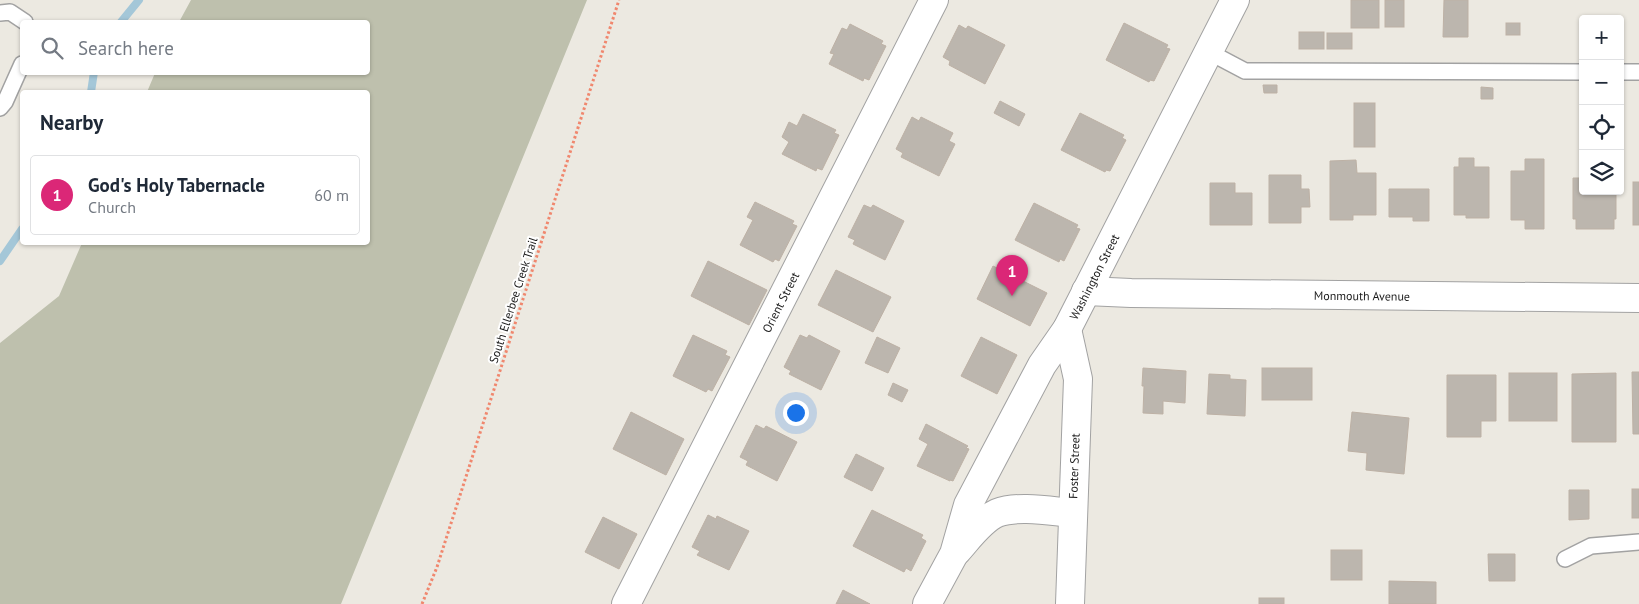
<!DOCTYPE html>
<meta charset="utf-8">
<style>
:root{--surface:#fff;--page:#f6f6f7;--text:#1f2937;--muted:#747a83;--line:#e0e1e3;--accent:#db2777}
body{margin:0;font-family:"PT Sans",sans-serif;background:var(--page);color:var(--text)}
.controls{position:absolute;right:15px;top:15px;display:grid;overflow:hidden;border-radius:5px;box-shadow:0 1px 4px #0004}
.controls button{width:45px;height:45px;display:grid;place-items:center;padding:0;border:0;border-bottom:1px solid var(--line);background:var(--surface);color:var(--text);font:25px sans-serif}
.you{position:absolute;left:795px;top:412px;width:18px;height:18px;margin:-12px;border:4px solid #fff;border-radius:50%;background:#1a73e8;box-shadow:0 0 0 8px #1a73e833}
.badge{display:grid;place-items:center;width:32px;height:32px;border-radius:50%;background:var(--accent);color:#fff;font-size:16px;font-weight:700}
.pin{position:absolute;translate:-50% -41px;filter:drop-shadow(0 1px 2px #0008)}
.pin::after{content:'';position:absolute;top:26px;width:18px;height:15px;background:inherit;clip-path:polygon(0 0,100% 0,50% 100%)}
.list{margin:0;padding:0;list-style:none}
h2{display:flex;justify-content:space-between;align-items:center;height:65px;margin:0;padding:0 20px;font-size:21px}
h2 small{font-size:16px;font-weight:400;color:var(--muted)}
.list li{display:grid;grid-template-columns:32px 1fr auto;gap:15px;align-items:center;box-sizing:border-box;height:80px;margin:0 10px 10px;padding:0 10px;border:1px solid var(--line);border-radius:5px}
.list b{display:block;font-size:19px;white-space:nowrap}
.list p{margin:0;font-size:16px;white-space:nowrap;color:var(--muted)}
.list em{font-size:16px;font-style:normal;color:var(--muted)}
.icon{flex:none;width:28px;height:28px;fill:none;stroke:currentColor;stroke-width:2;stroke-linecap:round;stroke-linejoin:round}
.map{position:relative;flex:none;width:1639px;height:604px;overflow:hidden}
.search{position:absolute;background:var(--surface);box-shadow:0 1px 4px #0004;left:20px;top:20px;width:350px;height:55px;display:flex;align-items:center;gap:12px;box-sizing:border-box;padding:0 18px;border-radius:5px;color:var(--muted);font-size:19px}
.panel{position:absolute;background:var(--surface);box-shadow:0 1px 4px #0004;left:20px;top:90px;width:350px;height:155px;border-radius:5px}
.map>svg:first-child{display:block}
.construction{fill:#bec0ad}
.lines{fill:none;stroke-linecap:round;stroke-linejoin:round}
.stream{stroke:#a4c7d8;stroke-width:8}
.building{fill:#bcb6ae;stroke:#bdb1a5}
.service-casing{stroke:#a2a2a2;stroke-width:18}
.minor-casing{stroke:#a2a2a2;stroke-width:30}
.tertiary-casing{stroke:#a2a2a2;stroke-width:30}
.path{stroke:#f0876e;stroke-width:3;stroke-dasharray:2.5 2.5;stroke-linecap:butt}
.service{stroke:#fff;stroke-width:15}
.minor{stroke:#fff;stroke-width:28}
.tertiary{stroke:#fff;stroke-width:28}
.labels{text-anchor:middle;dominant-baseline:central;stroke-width:4;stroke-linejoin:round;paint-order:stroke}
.street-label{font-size:12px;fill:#1b1b1b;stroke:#fff}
</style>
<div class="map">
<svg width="1639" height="604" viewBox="0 0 1639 604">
<rect width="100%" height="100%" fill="#ece9e1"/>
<polygon class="construction" points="191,0 587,0 341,604 0,604 0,343 59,296 82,243 368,242 368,92 147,92 155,73 368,72 368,22 179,22"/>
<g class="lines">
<g class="stream">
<polyline points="121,22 139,0"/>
<polyline points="91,92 94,72"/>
<polyline points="0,261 22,229"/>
</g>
</g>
<g class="building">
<rect x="1351" y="0" width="28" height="28"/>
<rect x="1385" y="0" width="19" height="27"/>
<polygon points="1444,0 1468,0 1468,37 1443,37"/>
<polygon points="1124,23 1168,45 1166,48 1170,49 1154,81 1150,80 1149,82 1106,60"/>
<rect x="1506" y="23" width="14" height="12"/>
<polygon points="850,24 883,41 881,44 886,46 869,80 864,78 863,81 829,64 834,54 830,53 842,28 847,30"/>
<polygon points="959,25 966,29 968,26 1005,45 985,84 949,65 950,61 943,57"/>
<rect x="1299" y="32" width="25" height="17"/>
<rect x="1327" y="33" width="25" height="16"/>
<polygon points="1263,85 1277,85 1277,93 1264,93"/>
<polygon points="1481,87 1493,88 1493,99 1481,99"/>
<polygon points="1000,101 1025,114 1019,126 994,113"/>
<rect x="1354" y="103" width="21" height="44"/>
<polygon points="1080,113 1124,135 1122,138 1126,140 1110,171 1106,170 1105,172 1061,150"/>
<polygon points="803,114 836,130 834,133 839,135 822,170 817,168 816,171 782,154 789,142 782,137 789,122 797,126"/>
<polygon points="912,117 919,121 921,117 953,133 949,141 955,144 939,176 901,157 903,153 896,149"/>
<polygon points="1459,158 1474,158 1474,167 1489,167 1489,218 1466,218 1466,215 1454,215 1454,167 1459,167"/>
<polygon points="1525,159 1544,159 1544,229 1525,229 1525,220 1511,220 1511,171 1525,171"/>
<polygon points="1356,160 1357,173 1376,173 1376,215 1353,215 1353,220 1330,220 1330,161"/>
<polygon points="1269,175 1301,175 1301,189 1309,189 1310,207 1301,207 1301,223 1269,223"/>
<polygon points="1573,178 1583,178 1583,191 1616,191 1616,219 1614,219 1614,229 1576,229 1576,219 1573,219"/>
<rect x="1633" y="182" width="6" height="43"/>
<polygon points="1210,183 1235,183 1235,193 1252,193 1252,225 1210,225"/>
<polygon points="1389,189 1429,189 1429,221 1413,221 1413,217 1389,217"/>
<polygon points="755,202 794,221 792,224 797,226 779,261 775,259 773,262 740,245 753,220 747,217"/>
<polygon points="1034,203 1078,225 1076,228 1080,229 1064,261 1060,259 1059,262 1015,240"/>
<polygon points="864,205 871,208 873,205 904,221 885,260 853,244 855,240 848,237"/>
<polygon points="708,261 767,290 749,325 691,296"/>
<polygon points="993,266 1047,293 1030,326 977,299"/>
<polygon points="836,270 891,297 873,332 818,305"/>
<polygon points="693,335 727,351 725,355 730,357 712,391 708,389 706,392 673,376"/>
<polygon points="800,335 807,338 809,335 840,351 821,390 789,374 791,371 784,367"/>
<polygon points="877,337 900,348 888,373 865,363"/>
<polygon points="981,337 1017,355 997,394 961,376"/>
<polygon points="1143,368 1186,371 1185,403 1163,401 1163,414 1143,413 1144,386 1142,386"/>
<rect x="1262" y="368" width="50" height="32"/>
<polygon points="1632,372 1639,372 1639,434 1633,434"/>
<rect x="1509" y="373" width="48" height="48"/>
<polygon points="1616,373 1616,442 1572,442 1572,374"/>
<polygon points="1209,374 1230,375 1230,379 1246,380 1245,416 1207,414"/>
<polygon points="1447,375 1496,375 1496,421 1481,421 1481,437 1447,437"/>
<polygon points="893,383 908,390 902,402 888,395"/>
<polygon points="631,412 684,439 666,475 613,449"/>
<polygon points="1352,412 1409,418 1404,474 1366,470 1367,453 1348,451"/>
<polygon points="926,424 968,446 966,448 969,449 953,481 950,480 950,481 917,466 928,444 919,439"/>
<polygon points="756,425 764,429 766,426 797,442 777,481 746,465 748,461 740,457"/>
<polygon points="856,454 884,468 872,491 844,477"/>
<rect x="1632" y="489" width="7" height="29"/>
<polygon points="1569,490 1589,490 1589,519 1569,520"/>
<polygon points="872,510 923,535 921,538 926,541 911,571 906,568 904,572 853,546"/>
<polygon points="708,515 716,519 717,516 749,531 729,570 697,555 700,551 692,547"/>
<polygon points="603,517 637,534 619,569 585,552"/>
<rect x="1331" y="550" width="31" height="30"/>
<polygon points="1488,554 1515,554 1515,581 1489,581"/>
<polygon points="1389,581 1436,582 1436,604 1389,604"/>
<polygon points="843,590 870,604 836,604"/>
<rect x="1259" y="598" width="25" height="6"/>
</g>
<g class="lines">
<defs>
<g id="service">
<polyline points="0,13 10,12 25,22"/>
<polyline points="1209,52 1245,71 1583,72"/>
<polyline points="1620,72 1639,72"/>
<polyline points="0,108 5,102 22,64"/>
<polyline points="1565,559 1591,546 1639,542"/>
</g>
<g id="minor">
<path id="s1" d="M1086,291l45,2 508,5"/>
<path id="s2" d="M626,604l308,-604"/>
</g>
<g id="tertiary">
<polyline points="1067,329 1078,379 1070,604"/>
<path d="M957,551c11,-12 24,-31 40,-38 21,-8 53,-2 75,0"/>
<path id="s3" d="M927,604l27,-50 14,-49 74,-140 25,-36 168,-329"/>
</g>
</defs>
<use href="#service" class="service-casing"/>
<use href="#minor" class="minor-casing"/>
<use href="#tertiary" class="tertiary-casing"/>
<polyline class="path" points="422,604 437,567 619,0"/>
<use href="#service" class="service"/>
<use href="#minor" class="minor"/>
<use href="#tertiary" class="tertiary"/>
</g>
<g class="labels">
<g class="street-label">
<text stroke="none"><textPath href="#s3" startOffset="369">Washington Street</textPath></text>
<text stroke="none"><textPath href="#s1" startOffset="276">Monmouth Avenue</textPath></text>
<text transform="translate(513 300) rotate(-72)">South Ellerbee Creek Trail</text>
<text stroke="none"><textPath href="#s2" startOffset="339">Orient Street</textPath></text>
<text transform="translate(1074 466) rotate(-88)">Foster Street</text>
</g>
</g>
</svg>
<div class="controls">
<button>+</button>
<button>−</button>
<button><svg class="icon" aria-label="locate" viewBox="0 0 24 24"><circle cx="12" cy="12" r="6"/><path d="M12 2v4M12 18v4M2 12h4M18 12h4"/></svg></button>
<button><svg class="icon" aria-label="layers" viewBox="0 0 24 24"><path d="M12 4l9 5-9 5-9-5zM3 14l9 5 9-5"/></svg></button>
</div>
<div class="you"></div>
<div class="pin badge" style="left:1012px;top:296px">1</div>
<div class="search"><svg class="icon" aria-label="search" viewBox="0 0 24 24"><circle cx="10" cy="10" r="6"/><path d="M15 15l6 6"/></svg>Search here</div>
<section class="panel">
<h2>Nearby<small></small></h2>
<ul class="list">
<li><span class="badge">1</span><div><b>God's Holy Tabernacle</b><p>Church</p></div><em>60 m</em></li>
</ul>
</section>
</div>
